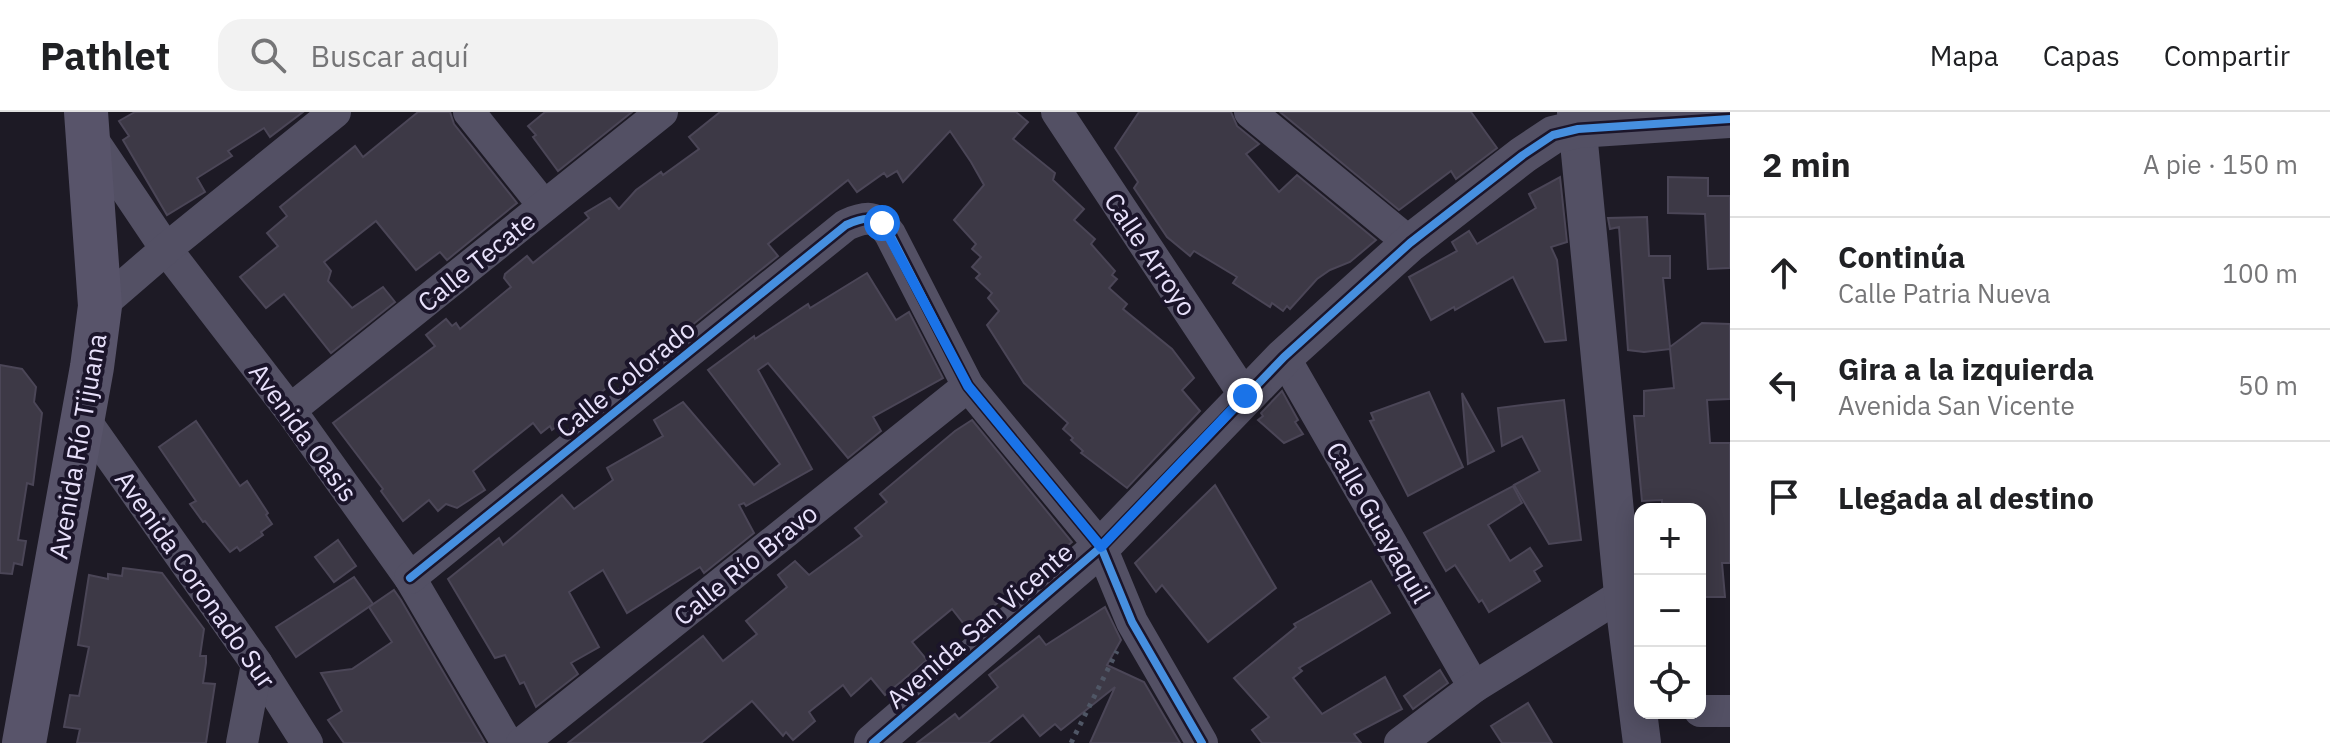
<!DOCTYPE html>
<html lang="es">
<meta charset="utf-8">
<style>
:root{--surface:#fff;--page:#f2f2f2;--text:#202124;--muted:#757577;--line:#e0e0e0}
body{margin:0;font-family:"IBM Plex Sans",sans-serif;background:var(--page);color:var(--text)}
.controls{position:absolute;right:24px;bottom:24px;display:grid;overflow:hidden;border-radius:16px;box-shadow:0 4px 20px #0003}
.controls button{width:72px;height:72px;display:grid;place-items:center;padding:0;border:0;border-bottom:2px solid var(--line);background:var(--surface);color:var(--text);font:40px sans-serif}
.stop{position:absolute;width:24px;height:24px;margin:-18px;border:6px solid #1a73e8;border-radius:50%;background:#fff}
.stop.end{background:#1a73e8;border-color:#fff;box-shadow:0 2px 8px #0008}
.list{margin:0;padding:0;list-style:none}
h2{display:flex;justify-content:space-between;align-items:center;height:104px;margin:0;padding:0 32px;font-size:34px}
h2 small{font-size:26px;font-weight:400;color:var(--muted)}
.list li{display:grid;grid-template-columns:52px 1fr auto;gap:24px;align-items:center;box-sizing:border-box;height:112px;padding:0 32px;border-top:2px solid var(--line)}
.list b{display:block;font-size:30px;white-space:nowrap}
.list p{margin:0;font-size:26px;white-space:nowrap;color:var(--muted)}
.list em{font-size:26px;font-style:normal;color:var(--muted)}
.icon{flex:none;width:44px;height:44px;fill:none;stroke:currentColor;stroke-width:2;stroke-linecap:round;stroke-linejoin:round}
.map{position:relative;flex:none;width:1730px;height:631px;overflow:hidden}
header{display:flex;align-items:center;gap:48px;box-sizing:border-box;height:112px;padding:0 40px;background:var(--surface);border-bottom:2px solid var(--line)}
header strong{font-size:38px}
nav{display:flex;gap:44px;margin-inline-start:auto;font-size:28px}
.search{width:560px;height:72px;background:var(--page);display:flex;align-items:center;gap:20px;box-sizing:border-box;padding:0 28px;border-radius:24px;color:var(--muted);font-size:30px}
main{display:flex}
aside{flex:1;background:var(--surface)}
.map>svg:first-child{display:block}
.building{fill:#3d3946;stroke:#4b4657;stroke-width:2}
.lines{fill:none;stroke-linecap:round;stroke-linejoin:round}
.path{stroke:#4f5665;stroke-width:5;stroke-dasharray:4 6;stroke-linecap:butt}
.minor{stroke:#535064;stroke-width:32}
.tertiary{stroke:#535064;stroke-width:38}
.secondary{stroke:#58546a;stroke-width:44}
.cycleway-casing{stroke:#1b152a;stroke-width:13}
.cycleway{stroke:#468fdf;stroke-width:8}
.route{stroke:#1a73e8;stroke-width:10}
.labels{text-anchor:middle;dominant-baseline:central;stroke-width:8;stroke-linejoin:round;paint-order:stroke}
.street-label{font-size:26px;fill:#e8e1fb;stroke:#1b152a}
</style>
<header>
<strong>Pathlet</strong>
<div class="search"><svg class="icon" aria-label="search" viewBox="0 0 24 24"><circle cx="10" cy="10" r="6"/><path d="M15 15l6 6"/></svg>Buscar aquí</div>
<nav><a>Mapa</a><a>Capas</a><a>Compartir</a></nav>
</header>
<main>
<div class="map">
<svg width="1730" height="631" viewBox="0 0 1730 631">
<rect width="100%" height="100%" fill="#1d1a25"/>
<g class="building">
<polygon points="135,0 303,0 270,25 264,16 228,39 232,44 197,66 205,80 167,103 123,28 129,24 119,9"/>
<polygon points="418,0 450,0 454,12 517,91 447,148 440,140 416,158 376,109 324,150 331,159 328,169 352,196 383,175 395,190 331,241 284,182 266,196 240,165 278,134 267,121 287,104 280,95 355,34 363,45"/>
<polygon points="545,0 632,0 558,59 533,25 536,23 528,14"/>
<polygon points="720,0 1016,0 1028,10 1013,27 1055,61 1053,68 1084,97 1074,108 1095,127 1091,132 1115,159 1112,163 1117,167 1109,176 1127,192 1123,197 1172,237 1194,266 1182,278 1200,299 1127,376 1081,341 1083,339 1071,328 1073,326 1063,317 1068,311 1024,271 987,213 999,199 988,186 992,181 976,166 980,162 972,155 981,145 972,137 976,132 954,108 984,73 971,50 950,19 903,70 897,59 887,65 884,61 857,80 848,68 768,132 778,144 624,268 621,265 552,318 550,314 541,321 533,311 473,359 485,378 457,396 446,392 438,399 429,388 403,409 381,379 383,377 333,311 435,234 426,223 446,207 452,214 456,211 460,217 511,175 504,166 505,162 527,144 533,151 589,106 585,101 610,86 619,97 636,78 661,60 663,63 699,37 689,25"/>
<polygon points="1139,0 1231,0 1237,14 1259,32 1246,42 1279,80 1297,63 1376,128 1350,150 1330,158 1317,167 1290,197 1287,194 1283,199 1272,191 1270,195 1233,171 1237,165 1194,139 1190,144 1167,125 1134,76 1138,70 1115,36"/>
<polygon points="1280,0 1471,0 1497,36 1456,67 1451,59 1399,98"/>
<polygon points="1560,65 1567,130 1551,135 1557,148 1566,228 1545,230 1513,165 1455,198 1454,195 1431,208 1409,165 1457,139 1452,130 1469,119 1477,132 1536,96 1529,82"/>
<polygon points="1668,65 1708,66 1708,84 1730,84 1730,156 1708,157 1705,102 1668,101"/>
<polygon points="1647,105 1649,144 1670,144 1670,166 1663,166 1670,235 1702,211 1730,212 1730,287 1707,288 1710,331 1730,331 1730,451 1722,451 1725,485 1700,485 1700,397 1697,397 1697,393 1662,395 1662,388 1642,389 1634,304 1644,304 1644,279 1674,276 1670,237 1644,240 1628,238 1619,115 1610,117 1608,106"/>
<polygon points="867,161 896,208 909,200 943,266 873,305 881,319 848,346 768,251 758,258 812,357 746,394 744,391 739,393 754,421 704,461 700,455 627,501 603,458 569,480 599,535 571,551 578,562 536,595 524,570 520,572 505,543 495,546 448,467 499,426 503,433 562,383 574,397 613,368 607,356 663,324 654,308 683,290 754,373 780,352 708,258 754,224 755,227 808,192 810,196"/>
<polygon points="0,253 22,257 36,275 34,290 42,301 33,373 27,371 18,428 26,429 22,453 14,451 12,462 0,461"/>
<polygon points="1282,279 1298,308 1295,310 1303,322 1284,331 1258,308 1263,304 1261,301"/>
<polygon points="1429,280 1463,355 1408,384 1370,309 1374,308 1371,301"/>
<polygon points="1462,281 1494,339 1468,352"/>
<polygon points="1564,288 1581,428 1549,432 1514,373 1540,359 1522,324 1502,334 1498,296"/>
<polygon points="972,308 1072,430 967,516 952,497 912,530 927,548 885,583 871,566 851,584 843,573 809,600 815,609 793,628 786,620 783,624 752,589 701,631 568,631 703,524 723,549 757,522 746,509 787,475 778,463 795,449 809,463 862,424 855,416 887,390 880,382 955,319"/>
<polygon points="196,309 240,374 247,369 268,401 266,403 272,412 261,420 263,423 240,439 237,435 230,440 205,409 203,410 190,392 196,389 159,335"/>
<polygon points="1215,373 1276,476 1208,530 1162,473 1156,480 1135,451"/>
<polygon points="1513,374 1522,391 1488,413 1510,449 1530,436 1542,454 1534,459 1540,469 1489,500 1482,488 1479,490 1455,453 1446,459 1424,421"/>
<polygon points="338,428 356,454 334,470 315,445"/>
<polygon points="123,456 162,461 204,517 200,544 206,544 206,551 203,571 215,572 206,631 77,631 80,617 64,615 70,583 79,584 89,535 78,533 89,463 108,467 108,462 122,464"/>
<polygon points="354,465 373,492 296,545 276,515"/>
<polygon points="1371,469 1390,501 1299,556 1302,559 1293,566 1322,602 1385,565 1402,597 1354,622 1361,631 1262,631 1252,618 1269,605 1234,566 1296,515 1294,512"/>
<polygon points="394,478 401,488 485,631 344,631 328,608 342,599 321,561 352,557 392,530 369,495"/>
<polygon points="1105,495 1121,528 1107,553 1144,570 1180,631 1090,631 1115,575 1061,618 1055,612 1040,624 1023,603 988,631 917,631 955,602 959,607 998,575 989,563 1039,524 1046,533"/>
<polygon points="1440,558 1448,571 1413,597 1404,584"/>
<polygon points="1528,591 1552,631 1502,631 1491,614"/>
</g>
<g class="lines">
<polyline class="path" points="1071,631 1117,539"/>
<g class="minor">
<polyline points="469,0 544,94"/>
<polyline points="1057,0 1245,284"/>
<polyline points="1250,0 1410,131"/>
<polyline points="88,21 166,137 290,298 410,466 507,631"/>
<polyline points="100,194 166,137 335,0"/>
<polyline points="1284,245 1474,575"/>
<polyline points="290,298 662,0"/>
<polyline points="82,304 257,552 307,631"/>
<path d="M410,466l436,-353c20,-9 31,-10 44,9l78,152 133,161 31,75 70,121"/>
<polyline points="1700,599 1730,599"/>
<polyline points="242,631 257,552"/>
<polyline points="522,631 968,274"/>
<polyline points="1400,631 1474,575 1623,482"/>
</g>
<g class="tertiary">
<polyline points="1576,0 1623,482 1642,631"/>
<polyline points="873,631 1101,435 1284,245 1410,131 1523,43 1553,23 1578,17 1730,7"/>
</g>
<polyline class="secondary" points="24,631 92,255 100,194 86,0"/>
<defs>
<g id="cycleway">
<path d="M410,466l436,-353c20,-9 31,-10 44,9l78,152 133,161 31,75 70,121"/>
<polyline points="873,631 1101,435 1284,245 1410,131 1523,43 1553,23 1578,17 1730,7"/>
</g>
</defs>
<use href="#cycleway" class="cycleway-casing"/>
<use href="#cycleway" class="cycleway"/>
</g>
<g class="lines">
<polyline class="route" points="882,111 968,274 1101,435 1245,284"/>
</g>
<g class="labels">
<g class="street-label">
<text transform="translate(1151 142) rotate(56)">Calle Arroyo</text>
<text transform="translate(476 149) rotate(-39)">Calle Tecate</text>
<text transform="translate(625 266) rotate(-39)">Calle Colorado</text>
<text transform="translate(304 320) rotate(54)">Avenida Oasis</text>
<text transform="translate(77 334) rotate(-80)">Avenida Río Tijuana</text>
<text transform="translate(1379 410) rotate(60)">Calle Guayaquil</text>
<text transform="translate(745 452) rotate(-39)">Calle Río Bravo</text>
<text transform="translate(196 467) rotate(55)">Avenida Coronado Sur</text>
<text transform="translate(979 513) rotate(-41)">Avenida San Vicente</text>
</g>
</g>
</svg>
<div class="controls">
<button>+</button>
<button>−</button>
<button><svg class="icon" aria-label="locate" viewBox="0 0 24 24"><circle cx="12" cy="12" r="6"/><path d="M12 2v4M12 18v4M2 12h4M18 12h4"/></svg></button>
</div>
<div class="stop" style="left:882px;top:111px"></div>
<div class="stop end" style="left:1245px;top:284px"></div>
</div>
<aside>
<h2>2 min<small>A pie · 150 m</small></h2>
<ul class="list">
<li><svg class="icon" aria-label="ahead" viewBox="0 0 24 24"><path d="M12 20V5M6 11l6-6 6 6"/></svg><div><b>Continúa</b><p>Calle Patria Nueva</p></div><em>100 m</em></li>
<li><svg class="icon" aria-label="left" viewBox="0 0 24 24"><path d="M17 20v-9H6M10 6l-5 5 5 5"/></svg><div><b>Gira a la izquierda</b><p>Avenida San Vicente</p></div><em>50 m</em></li>
<li><svg class="icon" aria-label="arrive" viewBox="0 0 24 24"><path d="M6 21V4h12l-3 4 3 4H6"/></svg><div><b>Llegada al destino</b></div></li>
</ul>
</aside>
</main>
